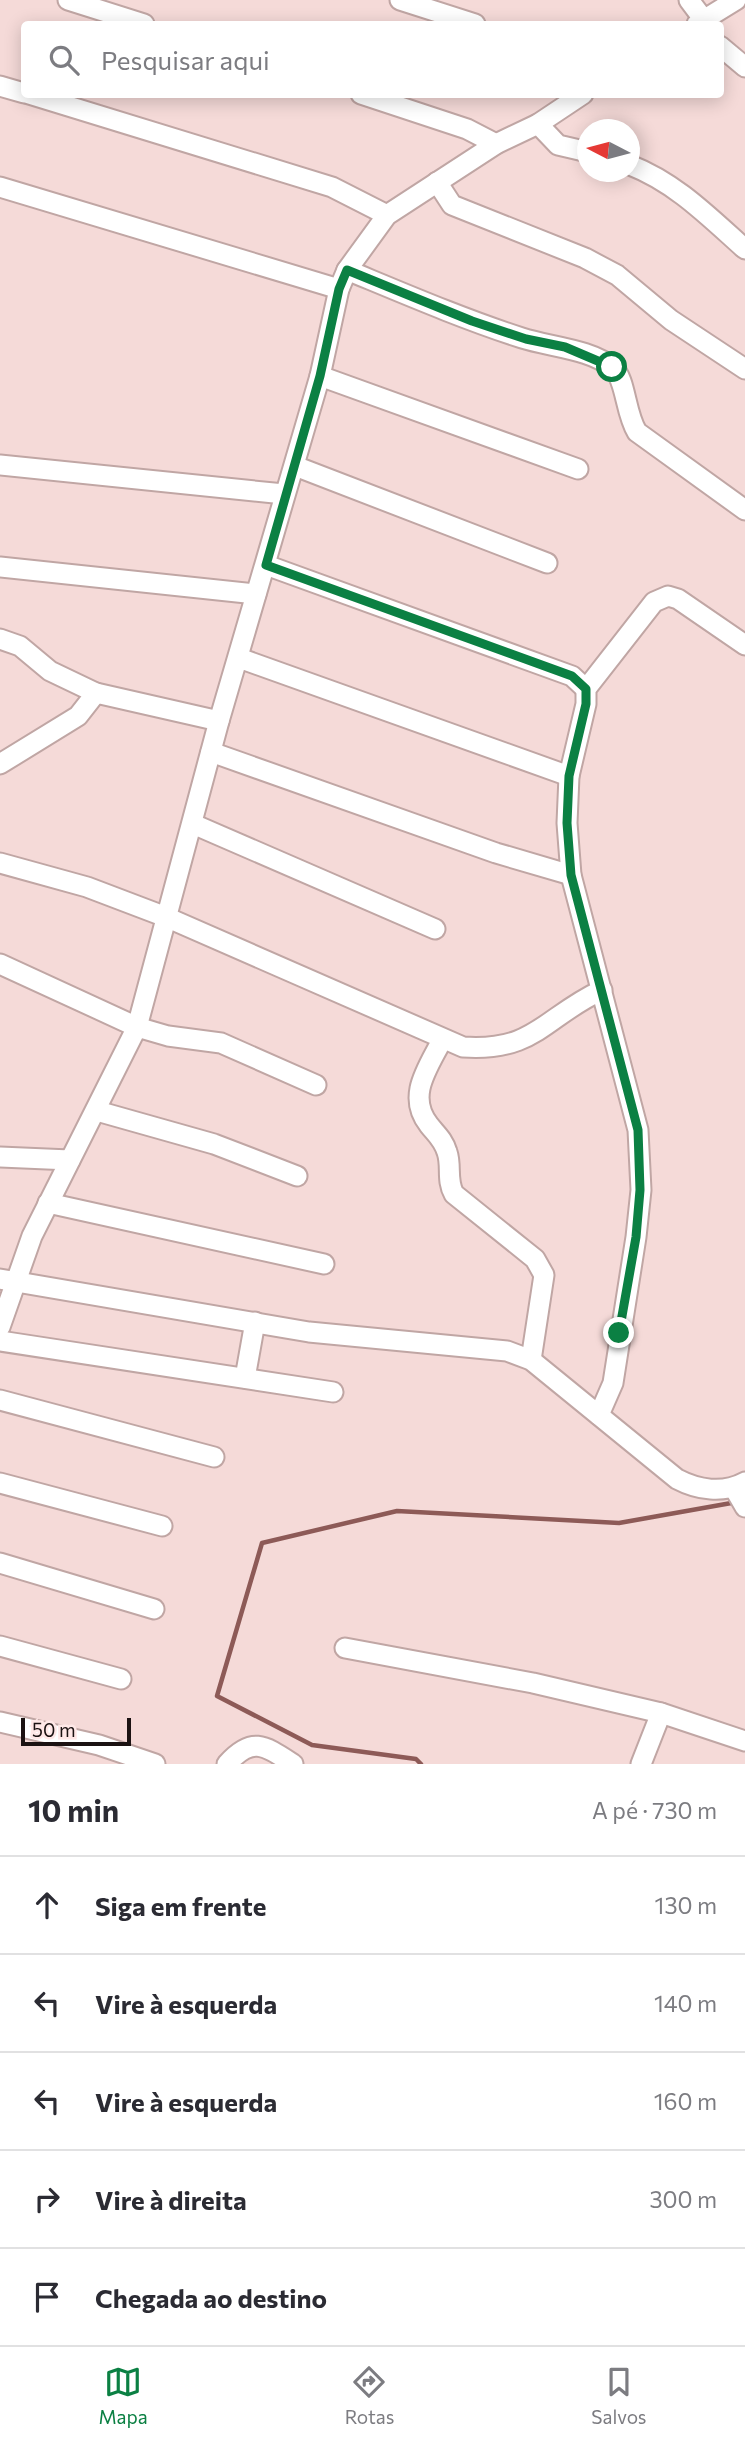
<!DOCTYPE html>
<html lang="pt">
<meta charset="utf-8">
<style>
:root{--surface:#fff;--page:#f2f2f3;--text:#2b2b33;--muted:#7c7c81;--line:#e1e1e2;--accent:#0b8043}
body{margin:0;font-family:Commissioner,sans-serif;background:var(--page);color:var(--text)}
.compass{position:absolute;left:577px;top:119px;width:63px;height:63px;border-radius:50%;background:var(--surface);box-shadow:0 4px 18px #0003;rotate:276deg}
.scale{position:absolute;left:21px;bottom:18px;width:110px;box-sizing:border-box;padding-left:7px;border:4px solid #1b1212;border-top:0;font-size:19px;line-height:24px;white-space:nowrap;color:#1b1212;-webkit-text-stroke:5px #ffe8e7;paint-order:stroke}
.stop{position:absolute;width:21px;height:21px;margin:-16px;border:5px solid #0b8043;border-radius:50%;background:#fff}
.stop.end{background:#0b8043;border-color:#fff;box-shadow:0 2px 7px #0008}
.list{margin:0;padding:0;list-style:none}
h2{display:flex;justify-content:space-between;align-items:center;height:91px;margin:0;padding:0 28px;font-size:30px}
h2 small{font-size:23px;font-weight:400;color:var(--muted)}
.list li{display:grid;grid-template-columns:46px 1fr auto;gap:21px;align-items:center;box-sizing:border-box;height:98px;padding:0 28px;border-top:2px solid var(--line)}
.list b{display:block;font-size:26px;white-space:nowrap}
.list em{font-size:23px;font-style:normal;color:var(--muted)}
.icon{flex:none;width:38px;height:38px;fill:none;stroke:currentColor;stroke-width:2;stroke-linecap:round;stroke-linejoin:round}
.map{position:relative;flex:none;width:745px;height:1764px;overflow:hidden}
.search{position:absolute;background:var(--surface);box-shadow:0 4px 18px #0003;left:21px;right:21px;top:21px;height:77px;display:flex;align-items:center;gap:18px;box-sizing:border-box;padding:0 24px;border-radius:7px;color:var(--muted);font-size:26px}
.sheet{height:581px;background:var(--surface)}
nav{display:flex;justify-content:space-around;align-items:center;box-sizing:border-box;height:98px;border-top:2px solid var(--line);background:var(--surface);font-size:19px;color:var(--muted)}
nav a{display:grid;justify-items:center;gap:4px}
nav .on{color:var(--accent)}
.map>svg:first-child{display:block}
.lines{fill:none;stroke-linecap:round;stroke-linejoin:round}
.stream{stroke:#8d5a57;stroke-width:4.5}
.minor-casing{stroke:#c0a6a4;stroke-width:23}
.minor{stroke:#fff;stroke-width:19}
.route{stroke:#0b8043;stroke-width:9}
</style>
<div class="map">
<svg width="745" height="1764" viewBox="0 0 745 1764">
<rect width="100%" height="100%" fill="#f5dad8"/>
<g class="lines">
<polyline class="stream" points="421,1764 416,1759 312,1745 217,1696 262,1543 397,1511 619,1523 737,1502"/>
<defs>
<g id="minor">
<polyline points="68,0 144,24"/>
<polyline points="400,0 475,24"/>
<polyline points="689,0 707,24"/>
<polyline points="697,24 736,0"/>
<polyline points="720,46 745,67"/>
<polyline points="0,86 24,93"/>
<polyline points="29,94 332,187 387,215"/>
<polyline points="361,94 467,129 496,144"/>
<polyline points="538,124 558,145 588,152"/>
<path d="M630,165c46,18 78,51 115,84"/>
<polyline points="437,182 452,205 585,258 617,275 671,320 745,369"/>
<polyline points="0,187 339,289"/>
<path d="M347,270c58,24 116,49 175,68 28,9 69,11 91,30 13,11 12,45 24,64l108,78"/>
<polyline points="320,376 578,469"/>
<polyline points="0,465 284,494"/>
<polyline points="295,466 547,563"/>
<polyline points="266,565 572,676 586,689"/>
<polyline points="0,567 256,594"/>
<polyline points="0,639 20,646 50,671 96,693 219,721"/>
<polyline points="239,658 569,776"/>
<polyline points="211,752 496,853 571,875"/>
<polyline points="0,764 78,716 96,693"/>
<polyline points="193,824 435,929"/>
<path d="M0,863l87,24 79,30 297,130c72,5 81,-30 139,-57"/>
<polyline points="0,964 137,1027 168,1036 221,1043 316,1085"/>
<path d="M442,1040c-14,28 -36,56 -13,85 7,9 14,14 18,27 5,14 -1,28 7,42l81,65 9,16 -13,85"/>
<polyline points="97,1111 214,1144 297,1176"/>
<polyline points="0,1157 70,1160"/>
<polyline points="48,1203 324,1264"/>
<path d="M0,1279l309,53 198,19 24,9 146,119c21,11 46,15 68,3"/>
<polyline points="0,1327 32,1236 137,1027 219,721 320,376 339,289 347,270 387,215 496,144 538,124 583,94"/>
<polyline points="0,1341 333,1392"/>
<polyline points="245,1378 255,1322"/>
<polyline points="0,1400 214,1457"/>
<polyline points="599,1415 613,1383 636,1237 641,1190 638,1130 571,875 567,823 569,776 586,704 586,689 654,602 668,596 678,599 745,645"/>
<polyline points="0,1483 162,1526"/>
<polyline points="734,1488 745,1507"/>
<polyline points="0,1563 154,1609"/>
<polyline points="0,1646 121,1679"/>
<polyline points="345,1648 533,1683 661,1713 745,1741"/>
<polyline points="0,1722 99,1745 155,1764"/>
<path d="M227,1764c25,-28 37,-19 66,0"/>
<polyline points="641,1764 661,1713"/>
</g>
</defs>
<use href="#minor" class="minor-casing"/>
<use href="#minor" class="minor"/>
</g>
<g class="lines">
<polyline class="route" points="612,367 565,347 526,339 472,321 347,270 339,289 320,376 266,565 572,676 586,689 586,704 569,776 567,823 571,875 638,1130 640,1190 636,1237 619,1333"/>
</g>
</svg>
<svg class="compass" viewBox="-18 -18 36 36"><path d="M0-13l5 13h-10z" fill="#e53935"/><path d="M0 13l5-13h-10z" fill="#7c7c81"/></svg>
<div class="scale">50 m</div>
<div class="stop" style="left:612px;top:367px"></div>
<div class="stop end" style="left:619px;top:1333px"></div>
<div class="search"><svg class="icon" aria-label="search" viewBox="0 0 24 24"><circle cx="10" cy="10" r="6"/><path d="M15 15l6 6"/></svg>Pesquisar aqui</div>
</div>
<section class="sheet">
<h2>10 min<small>A pé · 730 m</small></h2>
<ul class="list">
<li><svg class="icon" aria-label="ahead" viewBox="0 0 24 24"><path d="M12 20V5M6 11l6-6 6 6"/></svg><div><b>Siga em frente</b></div><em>130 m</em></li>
<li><svg class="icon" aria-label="left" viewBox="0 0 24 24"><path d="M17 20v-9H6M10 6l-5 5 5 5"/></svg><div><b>Vire à esquerda</b></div><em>140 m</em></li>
<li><svg class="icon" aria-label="left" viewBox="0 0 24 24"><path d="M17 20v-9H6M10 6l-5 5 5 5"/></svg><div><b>Vire à esquerda</b></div><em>160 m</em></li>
<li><svg class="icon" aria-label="right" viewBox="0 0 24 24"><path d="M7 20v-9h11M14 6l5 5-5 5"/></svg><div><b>Vire à direita</b></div><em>300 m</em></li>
<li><svg class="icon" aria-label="arrive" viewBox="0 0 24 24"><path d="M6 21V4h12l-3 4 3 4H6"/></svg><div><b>Chegada ao destino</b></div></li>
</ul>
</section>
<nav>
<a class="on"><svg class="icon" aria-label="map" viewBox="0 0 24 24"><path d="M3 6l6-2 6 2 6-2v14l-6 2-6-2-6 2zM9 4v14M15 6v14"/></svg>Mapa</a>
<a><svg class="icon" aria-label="directions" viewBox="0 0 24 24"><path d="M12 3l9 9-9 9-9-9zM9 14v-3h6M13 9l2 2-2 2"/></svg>Rotas</a>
<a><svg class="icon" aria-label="saved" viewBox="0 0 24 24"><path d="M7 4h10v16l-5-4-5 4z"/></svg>Salvos</a>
</nav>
